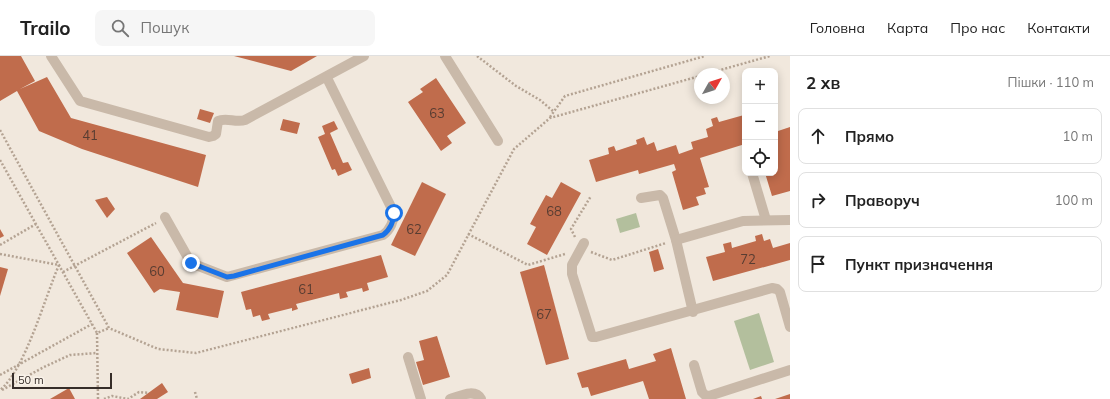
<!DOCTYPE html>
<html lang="uk">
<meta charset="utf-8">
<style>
:root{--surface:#fff;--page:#f6f6f6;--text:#222;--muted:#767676;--line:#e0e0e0}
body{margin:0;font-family:Mulish,sans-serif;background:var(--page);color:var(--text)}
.controls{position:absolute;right:12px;top:12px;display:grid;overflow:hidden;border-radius:8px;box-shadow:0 2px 10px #0003}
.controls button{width:36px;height:36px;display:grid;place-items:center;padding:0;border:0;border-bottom:1px solid var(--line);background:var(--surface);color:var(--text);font:20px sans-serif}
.compass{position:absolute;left:694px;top:12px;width:36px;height:36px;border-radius:50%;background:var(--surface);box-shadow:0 2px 10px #0003;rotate:51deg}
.scale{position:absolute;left:12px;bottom:10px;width:100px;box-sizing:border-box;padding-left:4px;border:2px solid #362d29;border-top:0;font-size:11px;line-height:14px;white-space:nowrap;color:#362d29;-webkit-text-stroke:3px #f9f2e9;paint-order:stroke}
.stop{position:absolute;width:12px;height:12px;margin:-9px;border:3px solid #1a73e8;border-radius:50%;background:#fff}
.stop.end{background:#1a73e8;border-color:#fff;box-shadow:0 1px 4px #0008}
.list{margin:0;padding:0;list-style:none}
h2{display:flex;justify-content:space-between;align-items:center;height:52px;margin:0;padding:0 16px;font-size:17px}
h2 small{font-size:13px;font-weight:400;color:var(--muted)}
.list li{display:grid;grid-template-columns:26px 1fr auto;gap:12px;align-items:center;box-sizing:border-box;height:56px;margin:0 8px 8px;padding:0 8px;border:1px solid var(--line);border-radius:8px}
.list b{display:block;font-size:15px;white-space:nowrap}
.list em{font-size:13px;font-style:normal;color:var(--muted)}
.icon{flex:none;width:22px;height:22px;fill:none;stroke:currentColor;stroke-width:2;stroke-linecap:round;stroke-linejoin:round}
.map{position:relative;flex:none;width:790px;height:343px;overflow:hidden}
header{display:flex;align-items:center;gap:24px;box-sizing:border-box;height:56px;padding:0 20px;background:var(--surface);border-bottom:1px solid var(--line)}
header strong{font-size:19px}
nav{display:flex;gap:22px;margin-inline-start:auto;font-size:14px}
.search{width:280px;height:36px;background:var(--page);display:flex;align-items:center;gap:10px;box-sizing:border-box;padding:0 14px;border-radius:8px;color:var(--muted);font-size:15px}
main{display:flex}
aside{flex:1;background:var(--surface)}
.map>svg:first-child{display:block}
.green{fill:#b3bf9d}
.building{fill:#c06c4c}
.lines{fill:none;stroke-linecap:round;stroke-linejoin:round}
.path{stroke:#b4a393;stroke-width:2.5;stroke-dasharray:2 2;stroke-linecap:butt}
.minor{stroke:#c9b9a9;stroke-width:10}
.route{stroke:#1a73e8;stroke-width:5}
.labels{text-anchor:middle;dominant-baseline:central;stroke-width:4;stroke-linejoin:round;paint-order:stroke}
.number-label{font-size:13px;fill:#583d32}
</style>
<header>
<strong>Trailo</strong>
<div class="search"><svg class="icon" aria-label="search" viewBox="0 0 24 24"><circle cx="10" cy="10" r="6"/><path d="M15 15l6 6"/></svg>Пошук</div>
<nav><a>Головна</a><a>Карта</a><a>Про нас</a><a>Контакти</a></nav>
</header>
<main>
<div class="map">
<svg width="790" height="343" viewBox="0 0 790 343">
<rect width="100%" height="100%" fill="#f1e8dd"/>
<g class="green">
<polygon points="636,157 640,171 620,177 616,163"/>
<polygon points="759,257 774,306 750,314 734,265"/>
</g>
<g class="building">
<polygon points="0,0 21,0 35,25 20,33 47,21 71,62 206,99 198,131 82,93 39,75 17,35 0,45"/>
<polygon points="234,0 317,0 291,15"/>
<polygon points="436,22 466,67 447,80 452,87 441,95 408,46 423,36 420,33"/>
<polygon points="200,53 214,57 210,67 197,63"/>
<polygon points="745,54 745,88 700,102 709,131 704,132 706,138 696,141 699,149 683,154 672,116 676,114 674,108 639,118 638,114 596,126 589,104 609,98 608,92 614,90 616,95 637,88 636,84 644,81 647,89 654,86 657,95 676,89 679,98 693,93 691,86 708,81 706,73 713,70 711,63 717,61 719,66 744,59 743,55"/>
<polygon points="283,63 300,67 297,78 280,74"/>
<polygon points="334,65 338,73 330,77 343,107 348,106 352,114 338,120 335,113 332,114 318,81 325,78 322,70"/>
<polygon points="790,71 790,135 772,140 765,117 775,117 775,76"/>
<polygon points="422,126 446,138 415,200 391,189"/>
<polygon points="561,126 581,137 547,199 527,188 536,171 530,168 546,139 552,142"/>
<polygon points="107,141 115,153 107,162 95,144"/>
<polygon points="0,173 4,180 0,182"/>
<polygon points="762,178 764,185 770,183 773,192 790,187 790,204 713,225 706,201 725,196 723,188 731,186 732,192 756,185 755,180"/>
<polygon points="151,181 183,227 224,235 218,262 176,254 180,236 160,233 154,237 127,197"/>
<polygon points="658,193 664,213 654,216 649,196"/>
<polygon points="381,199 388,221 367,227 369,234 363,236 362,232 346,236 348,241 340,243 339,237 296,248 298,253 292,255 292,252 268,258 270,263 262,265 260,259 253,261 251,253 246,254 241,236"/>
<polygon points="544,209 569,303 546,309 520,216"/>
<polygon points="0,211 8,213 0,240"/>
<polygon points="437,280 450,321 423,329 416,306 424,304 419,285"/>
<polygon points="671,292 686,343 649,343 643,325 591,340 588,331 582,332 577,317 626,303 629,313 656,305 653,298"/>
<polygon points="369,312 371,322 352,328 349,318"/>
<polygon points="162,327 168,336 157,343 140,343"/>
<polygon points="69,332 75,343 50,343"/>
<polygon points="790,338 790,343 775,343"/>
<polygon points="761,340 762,343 753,343"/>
</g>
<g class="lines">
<g class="path">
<polyline points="477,0 516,30 540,44 554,56"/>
<polyline points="706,18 770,0"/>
<polyline points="550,61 565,40 705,0"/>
<polyline points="0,74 109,272 158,293 196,297 401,244 427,235 447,219 514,93 550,62 700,20"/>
<polyline points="0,104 97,277 109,272"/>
<polyline points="468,178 528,209 565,198"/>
<polyline points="575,181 571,173 591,140"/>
<polyline points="0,189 36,168"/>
<polyline points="591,196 612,204 666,187"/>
<path d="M0,198l59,11c-14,32 -34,105 -59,125"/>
<polyline points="63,216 156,167"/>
<polyline points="97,277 98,343"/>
<polyline points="0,319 92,268"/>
<polyline points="2,334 44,311 70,299 97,297"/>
<polyline points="195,336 197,343"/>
<polyline points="104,343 112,340 128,343 139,336 149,337"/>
</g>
<g class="minor">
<path d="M51,0l29,45 129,36 4,-1 3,-2 2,-13c8,-4 18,2 27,-1l119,-64"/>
<polyline points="445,0 498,85"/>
<polyline points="752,117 766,164"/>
<polyline points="641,142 660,139 663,142 676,184 693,256"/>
<path d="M165,161l26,46 36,14 156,-42c7,-5 11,-14 11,-22l-67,-135"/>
<polyline points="676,184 743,165 790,164"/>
<polyline points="584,187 572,209 572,218 592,281 596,281 772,232 777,233 780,236 790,271"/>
<polyline points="408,301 421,343"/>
<polyline points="694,309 702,336 705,339 709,340 790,314"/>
<path d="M450,343c10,-3 25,-11 31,0"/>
</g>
</g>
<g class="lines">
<path class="route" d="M191,207l36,14 7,-1 149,-41c7,-5 11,-14 11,-22"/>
</g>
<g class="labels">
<g class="number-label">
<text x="437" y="57">63</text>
<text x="90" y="79">41</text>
<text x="554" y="155">68</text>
<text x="414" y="173">62</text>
<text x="748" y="203">72</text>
<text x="157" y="215">60</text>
<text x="306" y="233">61</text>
<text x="544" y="258">67</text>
</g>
</g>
</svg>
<div class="controls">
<button>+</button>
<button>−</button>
<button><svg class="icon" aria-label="locate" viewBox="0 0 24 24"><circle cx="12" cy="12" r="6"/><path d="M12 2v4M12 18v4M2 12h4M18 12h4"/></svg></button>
</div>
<svg class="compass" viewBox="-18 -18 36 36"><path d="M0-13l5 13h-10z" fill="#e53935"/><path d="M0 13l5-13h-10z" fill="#767676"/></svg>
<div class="scale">50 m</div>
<div class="stop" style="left:394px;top:157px"></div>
<div class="stop end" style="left:191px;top:207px"></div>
</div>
<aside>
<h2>2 хв<small>Пішки · 110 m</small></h2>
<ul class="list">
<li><svg class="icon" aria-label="ahead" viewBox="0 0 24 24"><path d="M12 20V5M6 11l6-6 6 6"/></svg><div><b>Прямо</b></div><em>10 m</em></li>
<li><svg class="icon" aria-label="right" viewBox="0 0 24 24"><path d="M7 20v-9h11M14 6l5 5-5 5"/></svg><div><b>Праворуч</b></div><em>100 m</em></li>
<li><svg class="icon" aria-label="arrive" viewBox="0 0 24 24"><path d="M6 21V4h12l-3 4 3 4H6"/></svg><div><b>Пункт призначення</b></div></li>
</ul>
</aside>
</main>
